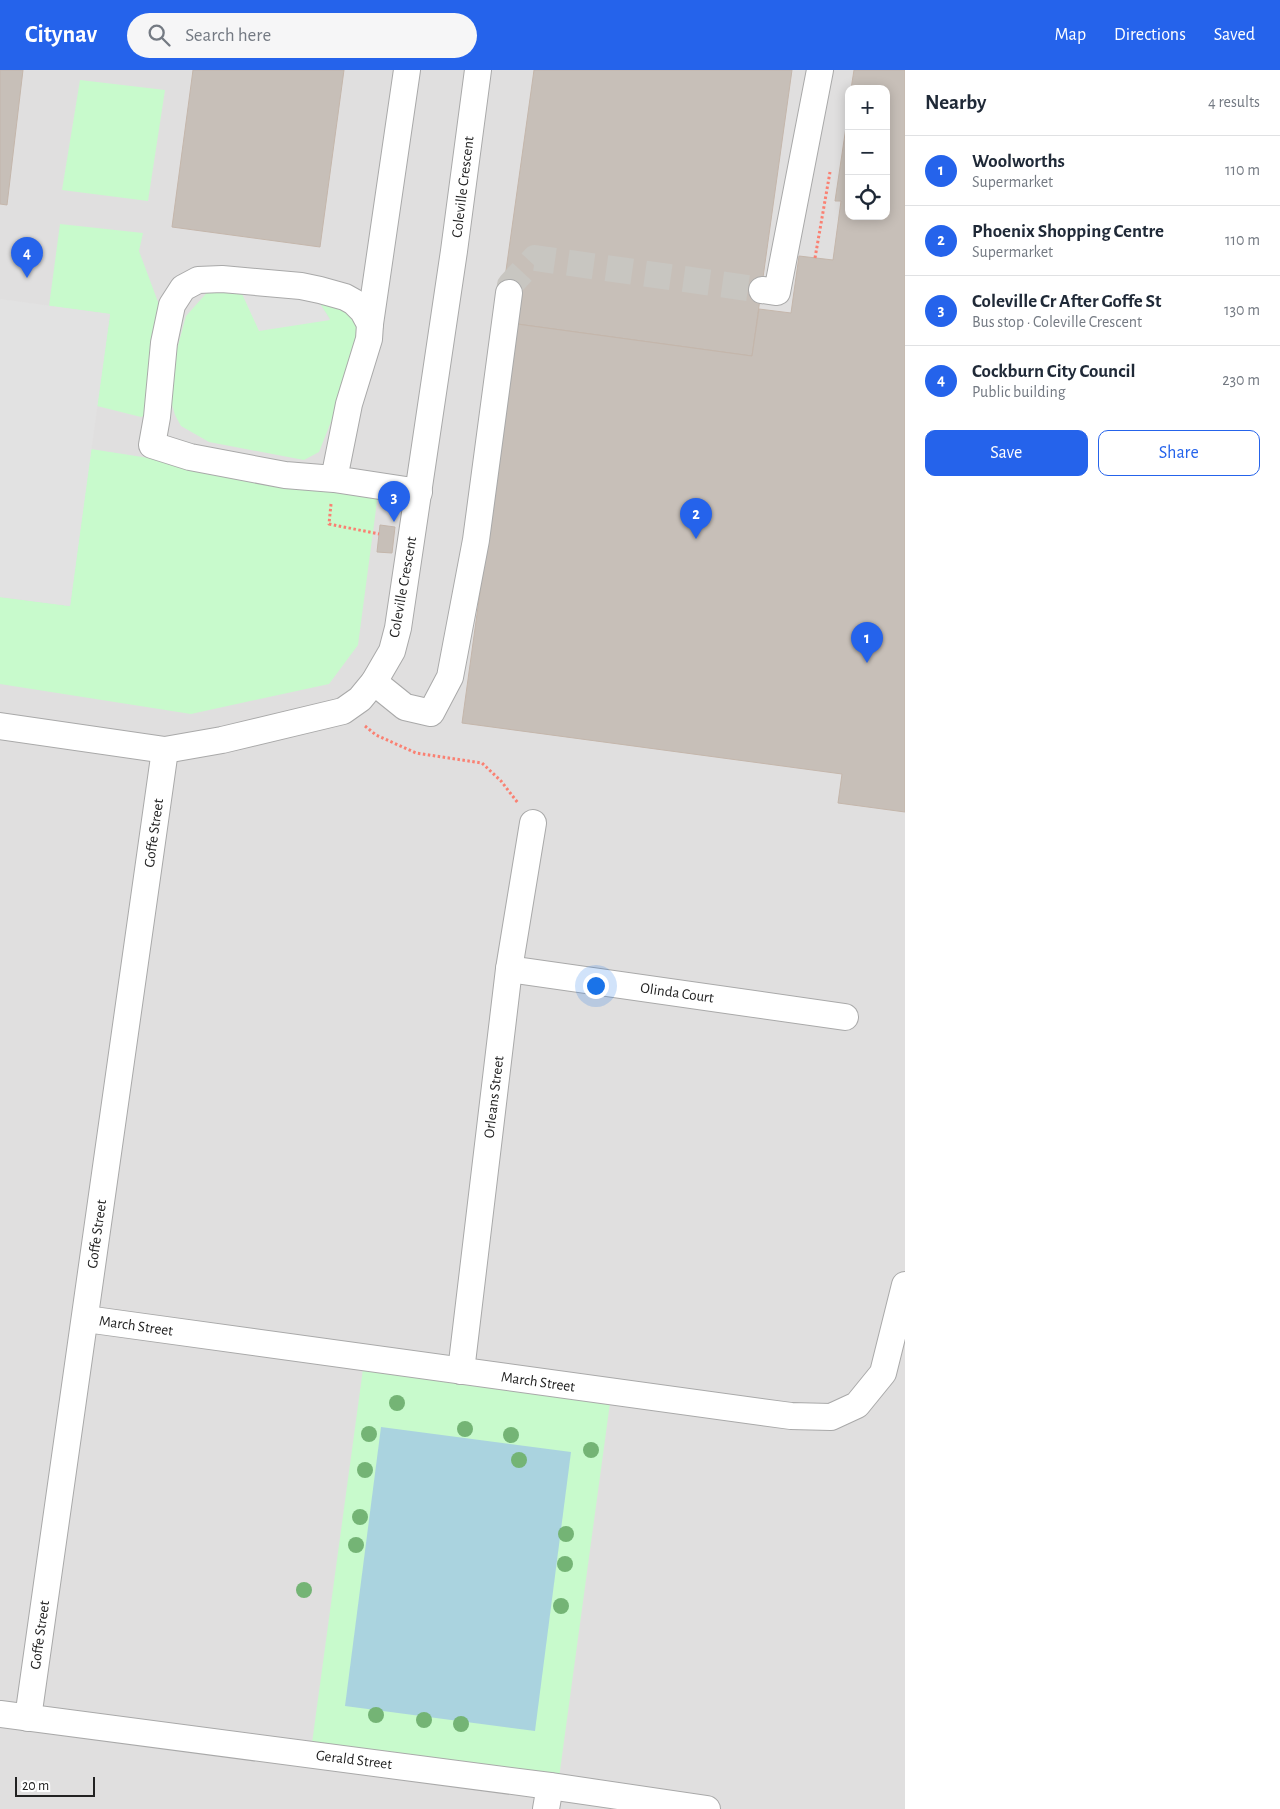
<!DOCTYPE html>
<meta charset="utf-8">
<style>
:root{--surface:#fff;--page:#f6f6f7;--text:#1f2937;--muted:#747a83;--line:#e0e1e3;--accent:#2563eb}
body{margin:0;font-family:"Alegreya Sans",sans-serif;background:var(--page);color:var(--text)}
.controls{position:absolute;right:15px;top:15px;display:grid;overflow:hidden;border-radius:10px;box-shadow:0 2px 12px #0003}
.controls button{width:45px;height:45px;display:grid;place-items:center;padding:0;border:0;border-bottom:1px solid var(--line);background:var(--surface);color:var(--text);font:25px sans-serif}
.scale{position:absolute;left:15px;bottom:12px;width:80px;box-sizing:border-box;padding-left:5px;border:2px solid #222;border-top:0;font-size:14px;line-height:18px;white-space:nowrap;color:#222;-webkit-text-stroke:4px #fff;paint-order:stroke}
.you{position:absolute;left:595px;top:915px;width:18px;height:18px;margin:-12px;border:4px solid #fff;border-radius:50%;background:#1a73e8;box-shadow:0 0 0 8px #1a73e833}
.badge{display:grid;place-items:center;width:32px;height:32px;border-radius:50%;background:var(--accent);color:#fff;font-size:16px;font-weight:700}
.pin{position:absolute;translate:-50% -41px;filter:drop-shadow(0 1px 2px #0008)}
.pin::after{content:'';position:absolute;top:26px;width:18px;height:15px;background:inherit;clip-path:polygon(0 0,100% 0,50% 100%)}
.list{margin:0;padding:0;list-style:none}
h2{display:flex;justify-content:space-between;align-items:center;height:65px;margin:0;padding:0 20px;font-size:21px}
h2 small{font-size:16px;font-weight:400;color:var(--muted)}
.list li{display:grid;grid-template-columns:32px 1fr auto;gap:15px;align-items:center;box-sizing:border-box;height:70px;padding:0 20px;border-top:1px solid var(--line)}
.list b{display:block;font-size:19px;white-space:nowrap}
.list p{margin:0;font-size:16px;white-space:nowrap;color:var(--muted)}
.list em{font-size:16px;font-style:normal;color:var(--muted)}
.actions{display:flex;gap:10px;padding:15px 20px}
.actions a{flex:1;padding:11px 0;border:1px solid var(--accent);border-radius:10px;text-align:center;font-size:18px;color:var(--accent)}
.actions .main{background:var(--accent);color:#fff}
.icon{flex:none;width:28px;height:28px;fill:none;stroke:currentColor;stroke-width:2;stroke-linecap:round;stroke-linejoin:round}
.map{position:relative;flex:none;width:905px;height:1739px;overflow:hidden}
header{display:flex;align-items:center;gap:30px;box-sizing:border-box;height:70px;padding:0 25px;background:var(--accent);color:#fff}
header strong{font-size:24px}
nav{display:flex;gap:28px;margin-inline-start:auto;font-size:18px}
.search{width:350px;height:45px;background:var(--page);display:flex;align-items:center;gap:12px;box-sizing:border-box;padding:0 18px;border-radius:28px;color:var(--muted);font-size:19px}
main{display:flex}
aside{flex:1;background:var(--surface)}
.map>svg:first-child{display:block}
.residential{fill:#e0dfdf;fill-rule:evenodd}
.park{fill:#c8facc}
.parking{fill:#e2e2e2}
.water{fill:#aad3df}
.building{fill:#c7bfb8;stroke:#c4b6ab}
.lines{fill:none;stroke-linecap:round;stroke-linejoin:round}
.minor-tunnel{stroke:#c8c6c1;stroke-width:26;stroke-dasharray:26 13;stroke-linecap:butt}
.minor-casing{stroke:#a9a9a9;stroke-width:28}
.path{stroke:#fa8072;stroke-width:3;stroke-dasharray:2.5 2.5;stroke-linecap:butt}
.minor{stroke:#fff;stroke-width:26}
.tree{fill:#74b475}
.labels{text-anchor:middle;dominant-baseline:central;stroke-width:4.5;stroke-linejoin:round;paint-order:stroke}
.street-label{font-size:15px;fill:#222;stroke:#fff}
</style>
<header>
<strong>Citynav</strong>
<div class="search"><svg class="icon" aria-label="search" viewBox="0 0 24 24"><circle cx="10" cy="10" r="6"/><path d="M15 15l6 6"/></svg>Search here</div>
<nav><a>Map</a><a>Directions</a><a>Saved</a></nav>
</header>
<main>
<div class="map">
<svg width="905" height="1739" viewBox="0 0 905 1739">
<rect width="100%" height="100%" fill="#f2efe9"/>
<path class="residential" d="M0,0h905v1739h-905zM849,19h37v127h-37z"/>
<g class="park">
<polygon points="80,10 165,20 148,131 62,120"/>
<polygon points="60,154 143,163 139,181 164,248 155,341 141,347 97,336 110,244 49,236"/>
<polygon points="226,214 330,249 315,226 359,242 358,265 342,324 319,382 304,390 209,372 181,356 175,345 169,324 174,290 186,246 212,217"/>
<polygon points="91,379 378,424 358,575 329,614 191,644 0,614 0,527 70,536"/>
<polygon points="363,1299 610,1333 559,1708 312,1673"/>
</g>
<g class="parking">
<polygon points="238,215 315,226 330,250 259,261"/>
<polygon points="0,229 110,244 70,536 0,527"/>
</g>
<polygon class="water" points="381,1357 571,1382 535,1661 345,1636"/>
<g class="building">
<polygon points="0,0 23,0 7,135 0,134"/>
<polygon points="193,0 344,0 320,177 172,157"/>
<polygon points="534,0 792,0 752,286 517,254 522,225 503,222"/>
<polygon points="854,0 905,0 905,742 838,733 842,704 462,653 517,254 752,286 759,239 791,243 799,186 833,190 841,131 835,131 849,37 849,146 886,146 886,19 851,19"/>
<polygon points="380,455 395,457 392,483 377,482"/>
</g>
<g class="lines">
<polyline class="minor-tunnel" points="509,223 510,215 535,188 762,220"/>
<defs>
<g id="minor">
<polyline points="762,220 777,222 820,0"/>
<polyline points="370,254 407,0"/>
<polyline points="334,409 349,334 369,269 370,254 363,241 354,232 345,227 320,220 301,216 222,209 198,210 183,218 172,235 164,273 157,347 152,375 190,387 285,405 334,409 419,422"/>
<polyline points="374,612 405,637 431,643 450,607 476,470 509,223"/>
<polyline points="0,656 165,680 222,670 343,641 360,629 374,612 392,581 398,558 454,181 478,0"/>
<polyline points="509,899 845,947"/>
<polyline points="86,1249 791,1346 831,1347 857,1335 883,1303 905,1215"/>
<polyline points="461,1301 509,899 533,753"/>
<polyline points="0,1644 550,1716 707,1739"/>
<polyline points="28,1648 165,680"/>
<polyline points="546,1739 550,1716"/>
</g>
</defs>
<use href="#minor" class="minor-casing"/>
<g class="path">
<polyline points="815,188 830,102"/>
<polyline points="331,434 329,454 379,464"/>
<polyline points="365,656 376,665 416,683 482,693 501,711 518,733"/>
</g>
<use href="#minor" class="minor"/>
</g>
<g class="tree">
<circle cx="397" cy="1333" r="8"/>
<circle cx="465" cy="1359" r="8"/>
<circle cx="369" cy="1364" r="8"/>
<circle cx="511" cy="1365" r="8"/>
<circle cx="591" cy="1380" r="8"/>
<circle cx="519" cy="1390" r="8"/>
<circle cx="365" cy="1400" r="8"/>
<circle cx="360" cy="1447" r="8"/>
<circle cx="566" cy="1464" r="8"/>
<circle cx="356" cy="1475" r="8"/>
<circle cx="565" cy="1494" r="8"/>
<circle cx="304" cy="1520" r="8"/>
<circle cx="561" cy="1536" r="8"/>
<circle cx="376" cy="1645" r="8"/>
<circle cx="424" cy="1650" r="8"/>
<circle cx="461" cy="1654" r="8"/>
</g>
<g class="labels">
<g class="street-label">
<text transform="translate(463 117) rotate(-83)">Coleville Crescent</text>
<text transform="translate(403 517) rotate(-80)">Coleville Crescent</text>
<text transform="translate(154 763) rotate(-82)">Goffe Street</text>
<text transform="translate(677 923) rotate(8)">Olinda Court</text>
<text transform="translate(494 1027) rotate(-83)">Orleans Street</text>
<text transform="translate(97 1164) rotate(-82)">Goffe Street</text>
<text transform="translate(136 1256) rotate(8)">March Street</text>
<text transform="translate(538 1312) rotate(8)">March Street</text>
<text transform="translate(40 1565) rotate(-82)">Goffe Street</text>
<text transform="translate(354 1690) rotate(7)">Gerald Street</text>
</g>
</g>
</svg>
<div class="controls">
<button>+</button>
<button>−</button>
<button><svg class="icon" aria-label="locate" viewBox="0 0 24 24"><circle cx="12" cy="12" r="6"/><path d="M12 2v4M12 18v4M2 12h4M18 12h4"/></svg></button>
</div>
<div class="scale">20 m</div>
<div class="you"></div>
<div class="pin badge" style="left:867px;top:593px">1</div>
<div class="pin badge" style="left:696px;top:469px">2</div>
<div class="pin badge" style="left:394px;top:452px">3</div>
<div class="pin badge" style="left:27px;top:208px">4</div>
</div>
<aside>
<h2>Nearby<small>4 results</small></h2>
<ul class="list">
<li><span class="badge">1</span><div><b>Woolworths</b><p>Supermarket</p></div><em>110 m</em></li>
<li><span class="badge">2</span><div><b>Phoenix Shopping Centre</b><p>Supermarket</p></div><em>110 m</em></li>
<li><span class="badge">3</span><div><b>Coleville Cr After Goffe St</b><p>Bus stop · Coleville Crescent</p></div><em>130 m</em></li>
<li><span class="badge">4</span><div><b>Cockburn City Council</b><p>Public building</p></div><em>230 m</em></li>
</ul>
<div class="actions"><a class="main">Save</a><a>Share</a></div>
</aside>
</main>
